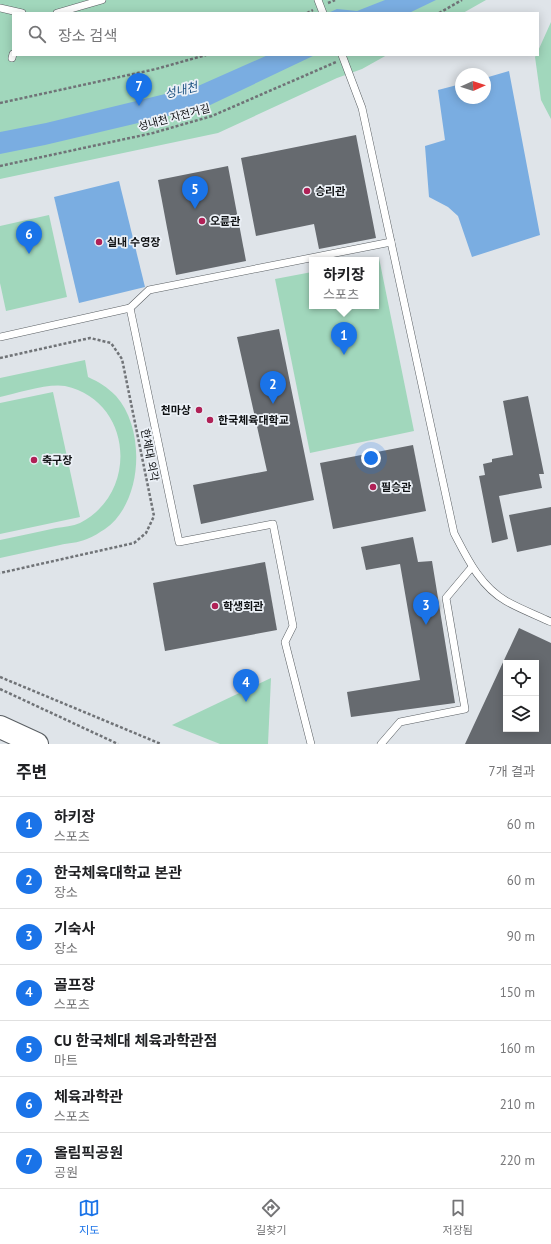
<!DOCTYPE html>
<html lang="ko">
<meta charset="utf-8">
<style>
:root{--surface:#fff;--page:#f2f2f2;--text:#202124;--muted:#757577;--line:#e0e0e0;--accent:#1a73e8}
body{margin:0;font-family:"PT Sans","Noto Sans KR",sans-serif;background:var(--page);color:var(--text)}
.controls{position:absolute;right:12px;bottom:12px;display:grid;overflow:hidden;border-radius:0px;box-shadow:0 2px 10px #0003}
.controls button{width:36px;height:36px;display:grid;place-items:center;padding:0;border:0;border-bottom:1px solid var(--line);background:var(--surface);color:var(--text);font:20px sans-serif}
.compass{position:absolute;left:455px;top:68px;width:36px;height:36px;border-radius:50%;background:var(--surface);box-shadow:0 2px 10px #0003;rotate:87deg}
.you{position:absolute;left:371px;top:458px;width:14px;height:14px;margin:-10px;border:3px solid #fff;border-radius:50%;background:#1a73e8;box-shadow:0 0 0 6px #1a73e833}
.badge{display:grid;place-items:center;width:26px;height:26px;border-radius:50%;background:var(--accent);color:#fff;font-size:13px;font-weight:700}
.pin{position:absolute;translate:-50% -33px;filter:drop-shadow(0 1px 2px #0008)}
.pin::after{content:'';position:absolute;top:21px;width:14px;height:12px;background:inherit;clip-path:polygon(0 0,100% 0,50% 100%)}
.popup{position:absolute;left:309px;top:257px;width:70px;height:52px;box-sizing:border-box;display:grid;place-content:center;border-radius:0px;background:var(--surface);filter:drop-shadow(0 1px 3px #0005);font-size:13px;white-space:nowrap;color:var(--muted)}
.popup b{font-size:15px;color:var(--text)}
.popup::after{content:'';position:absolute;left:50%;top:100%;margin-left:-8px;border:8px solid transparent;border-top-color:var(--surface)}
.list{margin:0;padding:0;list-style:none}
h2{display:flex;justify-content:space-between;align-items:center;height:52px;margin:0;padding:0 16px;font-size:17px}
h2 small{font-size:13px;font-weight:400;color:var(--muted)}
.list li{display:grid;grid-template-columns:26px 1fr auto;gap:12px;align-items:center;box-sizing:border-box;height:56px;padding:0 16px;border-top:1px solid var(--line)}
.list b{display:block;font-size:15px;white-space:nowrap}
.list p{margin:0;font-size:13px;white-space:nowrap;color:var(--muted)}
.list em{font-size:13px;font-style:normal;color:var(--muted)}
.icon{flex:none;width:22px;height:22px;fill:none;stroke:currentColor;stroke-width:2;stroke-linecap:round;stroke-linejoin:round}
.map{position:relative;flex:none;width:551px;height:744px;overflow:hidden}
.search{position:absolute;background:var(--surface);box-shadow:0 2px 10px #0003;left:12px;right:12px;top:12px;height:44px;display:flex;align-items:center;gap:10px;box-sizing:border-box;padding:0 14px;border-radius:0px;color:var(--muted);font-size:15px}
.sheet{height:444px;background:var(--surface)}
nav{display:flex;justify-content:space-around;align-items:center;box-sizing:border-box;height:56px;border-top:1px solid var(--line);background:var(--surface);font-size:11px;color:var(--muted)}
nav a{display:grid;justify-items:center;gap:2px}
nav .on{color:var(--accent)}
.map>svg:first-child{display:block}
.green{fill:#a1d7bc}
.water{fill:#7aade1}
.building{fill:#666a6f;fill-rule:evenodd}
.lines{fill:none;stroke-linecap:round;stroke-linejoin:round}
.service-casing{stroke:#5a5f63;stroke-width:8}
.primary-casing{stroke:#5a5f63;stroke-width:24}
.path{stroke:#707377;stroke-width:2.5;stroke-dasharray:3 2;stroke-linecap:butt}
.service{stroke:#fff;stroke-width:7}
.primary{stroke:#fff;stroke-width:22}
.poi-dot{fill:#b02156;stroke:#ecf1f7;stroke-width:1.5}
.labels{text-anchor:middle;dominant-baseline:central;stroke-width:3.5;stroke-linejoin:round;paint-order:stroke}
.street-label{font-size:11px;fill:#0e1012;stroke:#ecf1f7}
.poi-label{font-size:11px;font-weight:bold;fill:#0e1012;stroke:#ecf1f7;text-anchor:start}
.water-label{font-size:12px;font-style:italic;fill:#1b5181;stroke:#ecf1f7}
</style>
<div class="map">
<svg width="551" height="744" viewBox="0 0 551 744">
<rect width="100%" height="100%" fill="#dfe4e9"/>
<g class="green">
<polygon points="0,0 486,0 463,13 13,13 13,55 387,55 362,69 337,78 218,133 0,179"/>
<polygon points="551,22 551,119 541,100 535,57 536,55 538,55 538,51"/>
<polygon points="49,215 67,297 6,311 0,283 0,226"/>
<polygon points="379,258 414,431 310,453 275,279 312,272 312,306 376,306 376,260 370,260"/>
<path d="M85,360l3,17c11,5 19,10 28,19 30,33 27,107 -11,133 -5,3 -12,8 -18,10 -9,4 -19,4 -27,6 -20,4 -40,9 -60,13v-18c19,-4 38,-8 56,-12 8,-1 17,-2 24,-5 59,-30 53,-122 -15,-137 -17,-3 -47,7 -65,11v-19z"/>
<polygon points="53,392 80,517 0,534 0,403"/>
<polygon points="271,678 268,744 220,744 172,725"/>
</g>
<g class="water">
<polygon points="385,0 436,0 409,13 328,13 337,9 357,11"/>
<polygon points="268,55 315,55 206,107 45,145 0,154 0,132 46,123 198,86"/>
<polygon points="509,71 540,235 472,257 458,216 448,207 429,197 425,146 445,140 438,90 461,84 461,98 485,98 485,78"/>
<polygon points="119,181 145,287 79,303 54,197"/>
</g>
<g class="building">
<polygon points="356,135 376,238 319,249 314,224 256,236 241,158"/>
<polygon points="228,166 246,261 176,275 158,180"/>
<polygon points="279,329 314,500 201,524 193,485 267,471 237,337"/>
<polygon points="528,396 544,474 539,474 542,488 499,496 508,539 492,543 479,476 485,475 483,464 492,462 492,459 513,455 503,401"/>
<polygon points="413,445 426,511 333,529 320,463"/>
<polygon points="551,507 551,545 517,552 509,515"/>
<polygon points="413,537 418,562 432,561 455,703 351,717 347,692 420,680 400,564 366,570 361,547"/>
<polygon points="265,562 277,630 165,651 153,583"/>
<path d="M519,628l32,15v101h-86zM506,663h30v66h-30z"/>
</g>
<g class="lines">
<defs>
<g id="service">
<polyline points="318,0 323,13"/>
<polyline points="0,8 22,13"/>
<polyline points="57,13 102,0"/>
<path d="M342,55l20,53 92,425c13,25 26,53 52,68 14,8 30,14 45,21"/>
<polyline points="12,58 13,54"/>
<polyline points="130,308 179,542 273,524 293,626 285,642 311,744"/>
<polyline points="0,337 130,308 149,290 391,242"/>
<polyline points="381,744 400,722 465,709 446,598 472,567"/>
</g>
<polyline id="primary" points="0,727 37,744"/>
</defs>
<use href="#service" class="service-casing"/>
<use href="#primary" class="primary-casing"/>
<g class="path">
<polyline points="328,3 335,0"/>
<polyline points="307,13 313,10"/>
<polyline points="439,13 462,0"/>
<polyline points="0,103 156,69 206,55"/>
<polyline points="0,166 153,133 212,116 336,62"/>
<polyline points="0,358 90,338 111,343 122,359 154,516 146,533 134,543 0,573"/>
<polyline points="0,677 161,744"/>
<polyline points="0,689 118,744"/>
</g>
<use href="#service" class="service"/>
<use href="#primary" class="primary"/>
</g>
<g class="poi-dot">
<circle cx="307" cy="191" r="4"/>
<circle cx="202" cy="221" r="4"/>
<circle cx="99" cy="242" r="4"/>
<circle cx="199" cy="410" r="4"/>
<circle cx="210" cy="420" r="4"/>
<circle cx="34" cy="460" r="4"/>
<circle cx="373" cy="487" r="4"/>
<circle cx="215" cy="606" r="4"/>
</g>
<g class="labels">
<g class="street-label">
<text transform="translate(174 117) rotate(-15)">성내천 자전거길</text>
<text transform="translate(150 455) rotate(79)">한체대 외각</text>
</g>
<g class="poi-label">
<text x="315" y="191">승리관</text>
<text x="210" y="221">오륜관</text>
<text x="107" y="242">실내 수영장</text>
<text x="191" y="410" text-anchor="end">천마상</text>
<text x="218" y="420">한국체육대학교</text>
<text x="42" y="460">축구장</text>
<text x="381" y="487">필승관</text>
<text x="223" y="606">학생회관</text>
</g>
<g class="water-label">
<text transform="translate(181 90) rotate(-14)">성내천</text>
</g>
</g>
</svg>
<div class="controls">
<button><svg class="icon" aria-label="locate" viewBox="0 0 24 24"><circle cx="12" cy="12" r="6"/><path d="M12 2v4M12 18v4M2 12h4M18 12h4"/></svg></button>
<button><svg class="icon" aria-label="layers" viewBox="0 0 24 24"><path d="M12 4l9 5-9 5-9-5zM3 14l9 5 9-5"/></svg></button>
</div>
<svg class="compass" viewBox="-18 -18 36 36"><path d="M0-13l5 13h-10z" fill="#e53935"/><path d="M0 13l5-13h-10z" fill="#757577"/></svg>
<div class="you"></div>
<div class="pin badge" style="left:344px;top:355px">1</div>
<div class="popup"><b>하키장</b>스포츠</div>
<div class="pin badge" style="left:273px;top:404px">2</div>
<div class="pin badge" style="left:426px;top:625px">3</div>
<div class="pin badge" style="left:246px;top:702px">4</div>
<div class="pin badge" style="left:195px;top:209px">5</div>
<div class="pin badge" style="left:29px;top:254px">6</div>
<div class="pin badge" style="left:139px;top:106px">7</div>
<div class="search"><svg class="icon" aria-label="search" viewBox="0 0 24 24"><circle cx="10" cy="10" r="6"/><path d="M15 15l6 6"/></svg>장소 검색</div>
</div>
<section class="sheet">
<h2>주변<small>7개 결과</small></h2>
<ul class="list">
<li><span class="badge">1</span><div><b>하키장</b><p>스포츠</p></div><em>60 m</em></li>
<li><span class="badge">2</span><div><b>한국체육대학교 본관</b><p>장소</p></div><em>60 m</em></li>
<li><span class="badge">3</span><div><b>기숙사</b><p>장소</p></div><em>90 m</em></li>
<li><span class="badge">4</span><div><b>골프장</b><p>스포츠</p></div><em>150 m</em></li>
<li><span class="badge">5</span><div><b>CU 한국체대 체육과학관점</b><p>마트</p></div><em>160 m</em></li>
<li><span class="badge">6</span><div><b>체육과학관</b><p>스포츠</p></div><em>210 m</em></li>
<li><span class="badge">7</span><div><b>올림픽공원</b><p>공원</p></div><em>220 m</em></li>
</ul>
</section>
<nav>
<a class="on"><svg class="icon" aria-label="map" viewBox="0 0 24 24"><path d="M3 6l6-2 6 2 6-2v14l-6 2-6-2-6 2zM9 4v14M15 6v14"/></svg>지도</a>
<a><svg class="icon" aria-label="directions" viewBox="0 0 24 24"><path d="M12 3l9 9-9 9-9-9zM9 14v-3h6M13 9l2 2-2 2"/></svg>길찾기</a>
<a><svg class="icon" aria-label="saved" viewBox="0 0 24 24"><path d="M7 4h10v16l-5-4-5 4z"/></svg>저장됨</a>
</nav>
